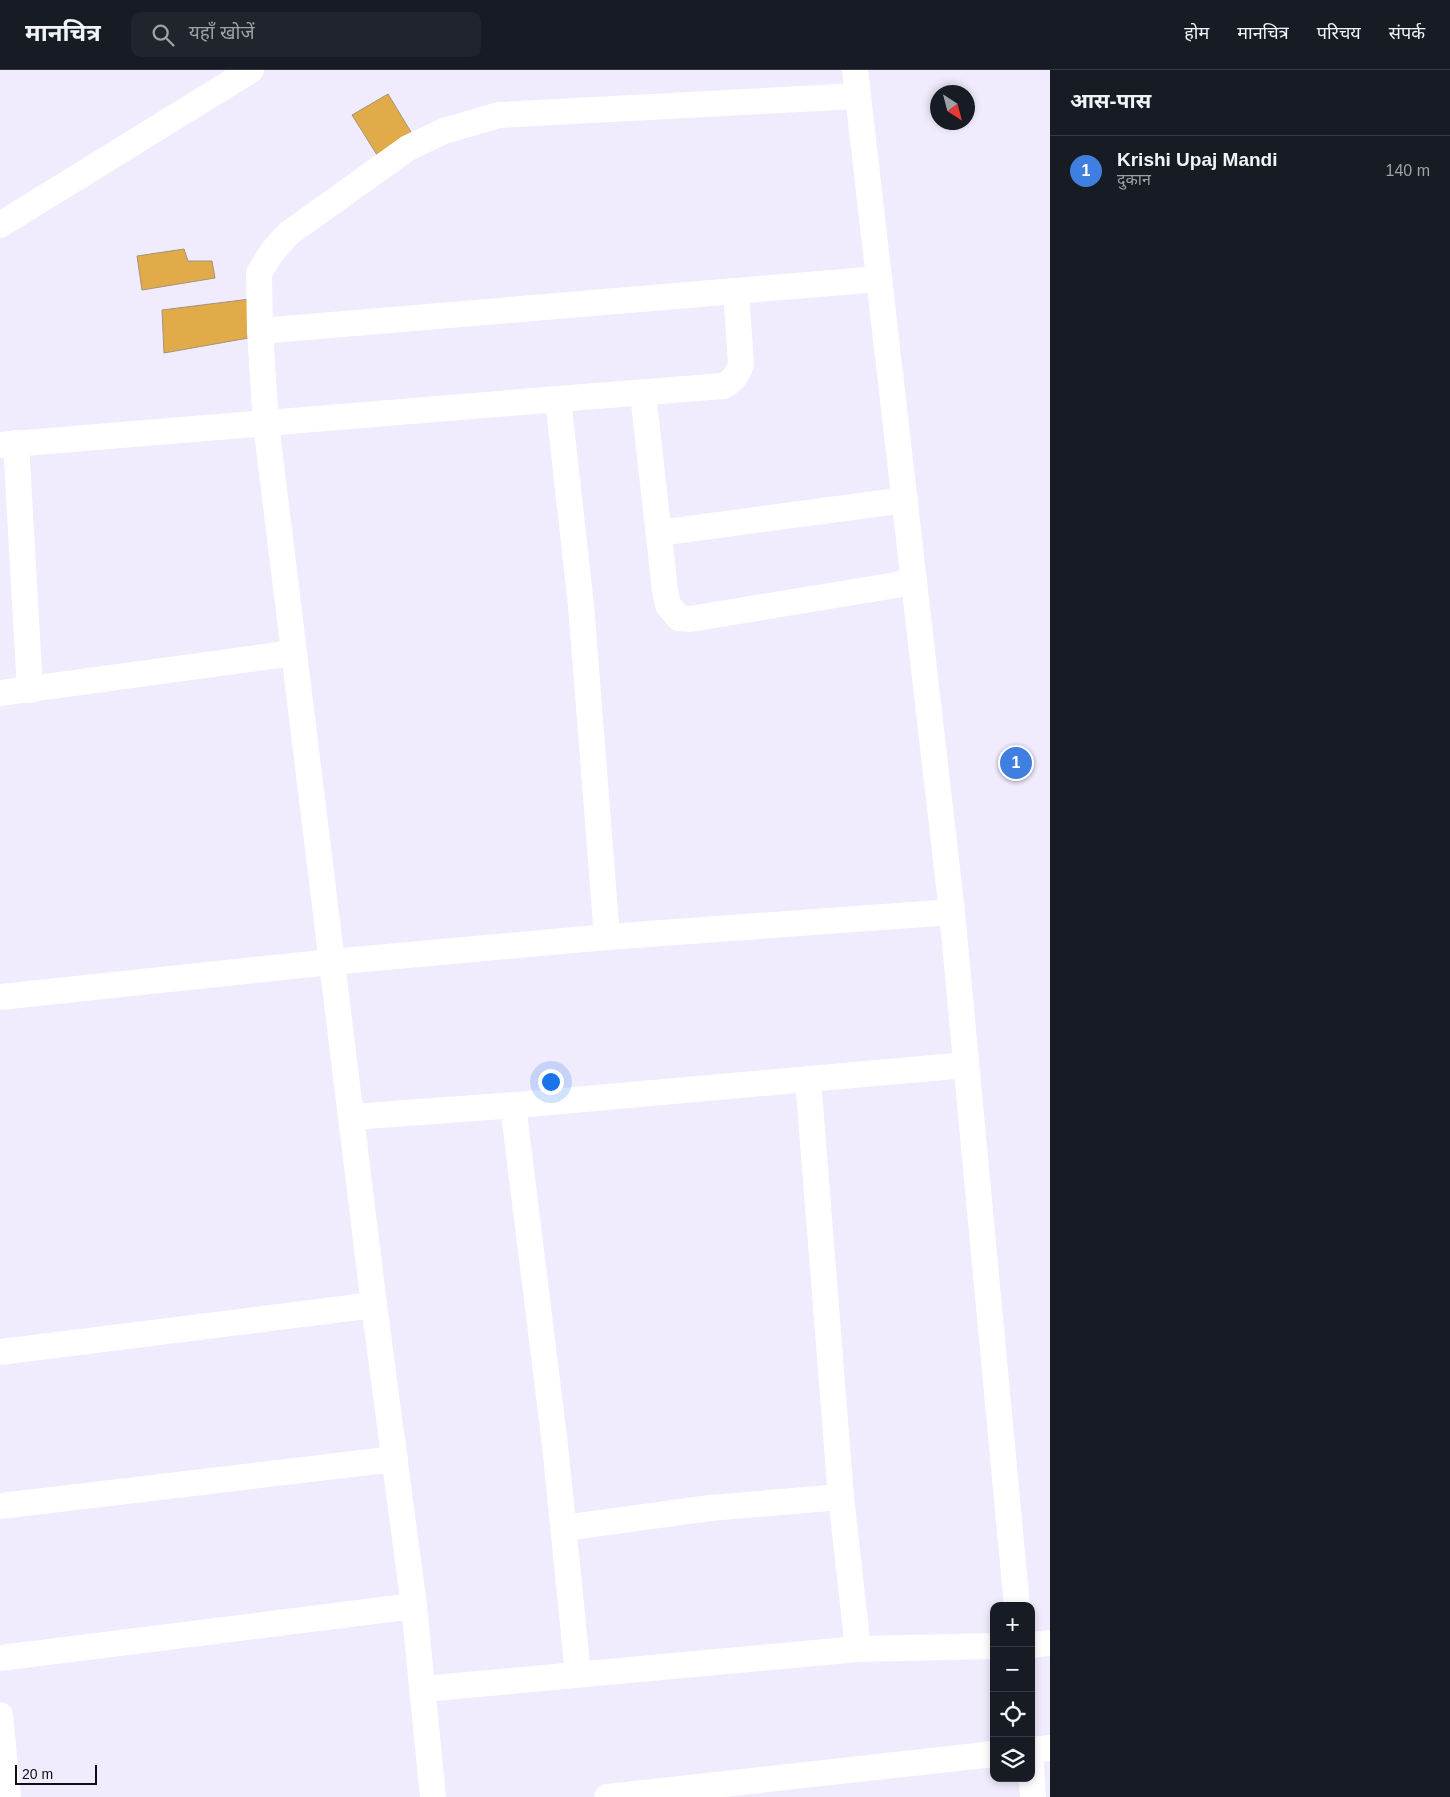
<!DOCTYPE html>
<html lang="hi">
<meta charset="utf-8">
<style>
:root{--surface:#171b24;--page:#20242c;--text:#f1f3f6;--muted:#9ea1a6;--line:#363941;--accent:#297820}
body{margin:0;font-family:Arial,"Noto Sans Devanagari",sans-serif;background:var(--page);color:var(--text)}
.controls{position:absolute;right:15px;bottom:15px;display:grid;overflow:hidden;border-radius:10px;box-shadow:0 2px 8px #0003}
.controls button{width:45px;height:45px;display:grid;place-items:center;padding:0;border:0;border-bottom:1px solid var(--line);background:var(--surface);color:var(--text);font:25px sans-serif}
.compass{position:absolute;left:930px;top:15px;width:45px;height:45px;border-radius:50%;background:var(--surface);box-shadow:0 2px 8px #0003;rotate:144deg}
.scale{position:absolute;left:15px;bottom:12px;width:82px;box-sizing:border-box;padding-left:5px;border:2px solid #100d16;border-top:0;font-size:14px;line-height:18px;white-space:nowrap;color:#100d16;-webkit-text-stroke:4px #f0ebfd;paint-order:stroke}
.you{position:absolute;left:550px;top:1011px;width:18px;height:18px;margin:-12px;border:4px solid #fff;border-radius:50%;background:#1a73e8;box-shadow:0 0 0 8px #1a73e833}
.badge{display:grid;place-items:center;width:32px;height:32px;border-radius:50%;background:var(--accent);color:#fff;font-size:16px;font-weight:700}
.pin{position:absolute;translate:-50% -50%;border:2px solid #fff;box-shadow:0 1px 5px #0006}
.list{margin:0;padding:0;list-style:none}
h2{display:flex;justify-content:space-between;align-items:center;height:65px;margin:0;padding:0 20px;font-size:21px}
h2 small{font-size:16px;font-weight:400;color:var(--muted)}
.list li{display:grid;grid-template-columns:32px 1fr auto;gap:15px;align-items:center;box-sizing:border-box;height:70px;padding:0 20px;border-top:1px solid var(--line)}
.list b{display:block;font-size:19px;white-space:nowrap}
.list p{margin:0;font-size:16px;white-space:nowrap;color:var(--muted)}
.list em{font-size:16px;font-style:normal;color:var(--muted)}
.icon{flex:none;width:28px;height:28px;fill:none;stroke:currentColor;stroke-width:2;stroke-linecap:round;stroke-linejoin:round}
.map{position:relative;flex:none;width:1050px;height:1727px;overflow:hidden}
header{display:flex;align-items:center;gap:30px;box-sizing:border-box;height:70px;padding:0 25px;background:var(--surface);border-bottom:1px solid var(--line)}
header strong{font-size:24px}
nav{display:flex;gap:28px;margin-inline-start:auto;font-size:18px}
.search{width:350px;height:45px;background:var(--page);display:flex;align-items:center;gap:12px;box-sizing:border-box;padding:0 18px;border-radius:10px;color:var(--muted);font-size:19px}
main{display:flex}
aside{flex:1;background:var(--surface)}
.map>svg:first-child{display:block}
.building{fill:#e1ab4a;stroke:#a3947b}
.lines{fill:none;stroke-linecap:round;stroke-linejoin:round}
.minor{stroke:#fff;stroke-width:26}
</style>
<header>
<strong>मानचित्र</strong>
<div class="search"><svg class="icon" aria-label="search" viewBox="0 0 24 24"><circle cx="10" cy="10" r="6"/><path d="M15 15l6 6"/></svg>यहाँ खोजें</div>
<nav><a>होम</a><a>मानचित्र</a><a>परिचय</a><a>संपर्क</a></nav>
</header>
<main>
<div class="map">
<svg width="1050" height="1727" viewBox="0 0 1050 1727">
<rect width="100%" height="100%" fill="#f0ebfd"/>
<g class="building">
<polygon points="388,24 414,67 379,88 352,45"/>
<polygon points="184,179 188,191 212,191 215,208 142,220 137,186"/>
<polygon points="250,229 254,267 164,283 162,240"/>
</g>
<g class="lines">
<g class="minor">
<polyline points="855,0 952,842 1017,1536"/>
<polyline points="0,155 251,0"/>
<polyline points="260,261 879,209"/>
<polyline points="643,324 665,520 668,535 679,548 690,549 914,512"/>
<path d="M558,329l165,-13c10,-5 15,-11 18,-22l-5,-73"/>
<polyline points="16,373 30,620"/>
<polyline points="0,375 558,329 581,535 607,867"/>
<polyline points="659,463 905,430"/>
<polyline points="0,623 293,583"/>
<polyline points="0,927 331,892 607,867 952,842"/>
<polyline points="808,1009 841,1427 858,1579"/>
<polyline points="513,1035 555,1375 578,1604"/>
<polyline points="352,1047 529,1034 966,995"/>
<polyline points="0,1282 374,1235"/>
<polyline points="0,1436 395,1389"/>
<polyline points="564,1458 710,1438 841,1427"/>
<polyline points="1031,1575 1050,1573"/>
<polyline points="0,1588 414,1536"/>
<polyline points="424,1619 858,1579 994,1576"/>
<polyline points="0,1645 8,1727"/>
<polyline points="1031,1680 1050,1678"/>
<polyline points="1031,1696 1033,1727"/>
<polyline points="433,1727 414,1536 374,1235 266,354 260,261 259,203 272,182 288,164 408,78 444,61 499,45 858,26"/>
<polyline points="607,1727 994,1684"/>
</g>
</g>
</svg>
<div class="controls">
<button>+</button>
<button>−</button>
<button><svg class="icon" aria-label="locate" viewBox="0 0 24 24"><circle cx="12" cy="12" r="6"/><path d="M12 2v4M12 18v4M2 12h4M18 12h4"/></svg></button>
<button><svg class="icon" aria-label="layers" viewBox="0 0 24 24"><path d="M12 4l9 5-9 5-9-5zM3 14l9 5 9-5"/></svg></button>
</div>
<svg class="compass" viewBox="-18 -18 36 36"><path d="M0-13l5 13h-10z" fill="#e53935"/><path d="M0 13l5-13h-10z" fill="#9ea1a6"/></svg>
<div class="scale">20 m</div>
<div class="you"></div>
<div class="pin badge" style="left:1016px;top:693px;background:#3f7fe0">1</div>
</div>
<aside>
<h2>आस-पास<small></small></h2>
<ul class="list">
<li><span class="badge" style="background:#3f7fe0">1</span><div><b>Krishi Upaj Mandi</b><p>दुकान</p></div><em>140 m</em></li>
</ul>
</aside>
</main>
